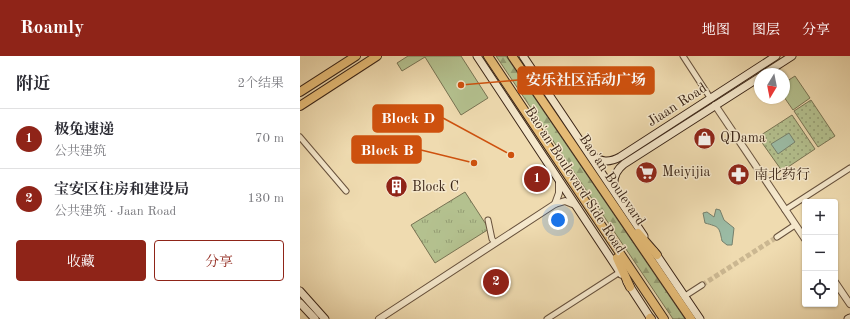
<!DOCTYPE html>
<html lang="zh">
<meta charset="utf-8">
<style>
:root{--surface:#fff;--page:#f7f7f7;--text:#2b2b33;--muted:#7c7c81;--line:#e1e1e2;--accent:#8f2418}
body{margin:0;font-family:"Old Standard TT","Noto Serif SC",serif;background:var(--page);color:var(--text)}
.controls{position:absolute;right:12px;bottom:12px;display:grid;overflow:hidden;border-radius:4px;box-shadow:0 1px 3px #0004}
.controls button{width:36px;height:36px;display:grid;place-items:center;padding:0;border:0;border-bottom:1px solid var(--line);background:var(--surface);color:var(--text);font:20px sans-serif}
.compass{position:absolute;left:454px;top:12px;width:36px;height:36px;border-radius:50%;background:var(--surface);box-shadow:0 1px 3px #0004;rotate:190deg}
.you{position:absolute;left:258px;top:164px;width:14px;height:14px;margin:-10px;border:3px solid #fff;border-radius:50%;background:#1a73e8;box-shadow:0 0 0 6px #1a73e833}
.badge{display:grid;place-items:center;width:26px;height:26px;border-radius:50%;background:var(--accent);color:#fff;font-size:13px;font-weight:700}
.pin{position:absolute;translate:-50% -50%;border:2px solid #fff;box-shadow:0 1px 4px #0006}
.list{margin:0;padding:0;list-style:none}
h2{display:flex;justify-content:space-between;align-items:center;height:52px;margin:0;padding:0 16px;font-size:17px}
h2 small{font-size:13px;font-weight:400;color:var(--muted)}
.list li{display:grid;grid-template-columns:26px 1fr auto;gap:12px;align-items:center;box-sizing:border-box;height:60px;padding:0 16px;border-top:1px solid var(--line)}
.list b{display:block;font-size:15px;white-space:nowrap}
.list p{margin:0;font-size:13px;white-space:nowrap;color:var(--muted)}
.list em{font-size:13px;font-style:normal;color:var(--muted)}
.actions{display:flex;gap:8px;padding:12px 16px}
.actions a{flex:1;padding:9px 0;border:1px solid var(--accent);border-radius:4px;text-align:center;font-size:14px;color:var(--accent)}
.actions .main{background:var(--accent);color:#fff}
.icon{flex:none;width:22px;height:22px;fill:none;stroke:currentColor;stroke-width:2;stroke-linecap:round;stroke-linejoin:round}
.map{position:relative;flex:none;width:550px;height:263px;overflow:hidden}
header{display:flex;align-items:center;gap:24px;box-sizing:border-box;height:56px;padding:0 20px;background:var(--accent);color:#fff}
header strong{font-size:19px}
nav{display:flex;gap:22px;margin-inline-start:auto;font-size:14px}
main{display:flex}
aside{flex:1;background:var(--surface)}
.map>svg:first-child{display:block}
.grass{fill:url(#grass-tufts);stroke:#787353}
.forest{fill:url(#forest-firs);stroke:#787353}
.park{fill:#b4c18f;stroke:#787353}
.garden{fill:url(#garden-dots);stroke:#787353}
.water{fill:#9bbca6;stroke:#75806d}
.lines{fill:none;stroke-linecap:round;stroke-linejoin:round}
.minor-tunnel{stroke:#cbb791;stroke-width:5;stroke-dasharray:5 2.5;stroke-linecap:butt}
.minor-casing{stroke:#68523d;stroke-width:7}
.tertiary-casing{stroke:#68523d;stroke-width:8}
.secondary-casing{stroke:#3b2517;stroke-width:9}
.primary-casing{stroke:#3b2517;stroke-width:10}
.minor{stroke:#f5e8cc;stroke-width:5}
.tertiary{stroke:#f5e8cc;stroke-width:6}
.secondary{stroke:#f5e8cc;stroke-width:7}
.primary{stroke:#e8be78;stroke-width:8}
.labels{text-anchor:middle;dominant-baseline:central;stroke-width:3;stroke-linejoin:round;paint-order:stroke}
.street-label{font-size:14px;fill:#3b2517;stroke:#f5e8cc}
.poi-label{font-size:14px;fill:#3b2517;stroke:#f5e8cc;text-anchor:start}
.leader{fill:none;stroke:#ce510e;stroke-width:1.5}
.callout-dot{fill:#ce510e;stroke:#f5e8cc;stroke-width:1.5}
.callout{fill:#ce510e;stroke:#ce510e;stroke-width:1.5}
.callout-label{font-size:15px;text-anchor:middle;font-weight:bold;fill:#fff}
</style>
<header>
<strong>Roamly</strong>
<nav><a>地图</a><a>图层</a><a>分享</a></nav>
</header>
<main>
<aside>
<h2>附近<small>2个结果</small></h2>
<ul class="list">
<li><span class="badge">1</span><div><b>极兔速递</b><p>公共建筑</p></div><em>70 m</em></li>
<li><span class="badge">2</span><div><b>宝安区住房和建设局</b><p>公共建筑 · Jaan Road</p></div><em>130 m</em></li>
</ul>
<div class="actions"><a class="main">收藏</a><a>分享</a></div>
</aside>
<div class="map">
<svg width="550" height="263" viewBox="0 0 550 263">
<defs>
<pattern id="grass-tufts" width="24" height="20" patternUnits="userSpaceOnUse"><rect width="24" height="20" fill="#b4c18f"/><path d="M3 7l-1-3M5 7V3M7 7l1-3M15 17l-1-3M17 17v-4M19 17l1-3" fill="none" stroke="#949d74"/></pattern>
<pattern id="forest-firs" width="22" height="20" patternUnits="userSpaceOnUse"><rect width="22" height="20" fill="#b4c18f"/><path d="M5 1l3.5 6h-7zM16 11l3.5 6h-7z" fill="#949d74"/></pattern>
<pattern id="garden-dots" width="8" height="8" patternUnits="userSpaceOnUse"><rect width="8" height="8" fill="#b4c18f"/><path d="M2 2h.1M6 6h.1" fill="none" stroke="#949d74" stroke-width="1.8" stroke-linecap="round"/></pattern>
</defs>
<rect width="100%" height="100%" fill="#efdbb0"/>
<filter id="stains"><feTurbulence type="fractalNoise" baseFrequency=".005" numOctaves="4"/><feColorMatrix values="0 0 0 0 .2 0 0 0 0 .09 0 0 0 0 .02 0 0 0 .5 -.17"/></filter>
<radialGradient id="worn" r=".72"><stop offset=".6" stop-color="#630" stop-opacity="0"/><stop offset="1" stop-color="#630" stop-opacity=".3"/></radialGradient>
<polygon class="grass" points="165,136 189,173 135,207 111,169"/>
<polygon class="forest" points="196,0 206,0 385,263 373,263"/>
<g class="park">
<polygon points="108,0 161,0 188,42 161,59 125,1 102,15 97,7"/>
<polygon points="495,20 510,42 493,54 484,41 484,27"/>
</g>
<g class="garden">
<polygon points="511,44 535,80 518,91 494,55"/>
<polygon points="492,59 515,93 482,115 458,81"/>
</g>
<g class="water">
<polygon points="489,77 495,86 478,98 471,88"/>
<path d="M416,153l4,1 4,10 10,8 -2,17h-5l-5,-4c-3,-15 -3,-14 -17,-18l-2,-10 4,-1 7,5z"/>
</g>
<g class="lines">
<polyline class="minor-tunnel" points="402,229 477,181"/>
<defs>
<g id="minor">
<polyline points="383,0 411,43"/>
<polyline points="0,81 46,135"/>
<polyline points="485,154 550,112"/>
<polyline points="188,164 192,183 195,187"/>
<polyline points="477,181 495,169"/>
<polyline points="385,240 402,229"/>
<polyline points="247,263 320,216"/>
</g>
<g id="tertiary">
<polyline points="415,49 505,183"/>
<polyline points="255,148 259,137 259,125"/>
<polyline points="535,226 550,248"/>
<polyline points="79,263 255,148 265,145 275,149"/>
</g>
<g id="secondary">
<polyline points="177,0 321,218"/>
<polyline points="223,0 344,180"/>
<polyline points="464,18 492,0"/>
<path d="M291,99c10,7 18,8 29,2l156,-101"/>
<path d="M315,135c-3,-11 0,-20 9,-27l136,-87"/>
<polyline points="354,195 400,263"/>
<polyline points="327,226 351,263"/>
<polyline points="0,235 25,263"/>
<polyline points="0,247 15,263"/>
<polyline points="548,263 550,262"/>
</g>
<g id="primary">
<polyline points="188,0 364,263"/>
<polyline points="212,0 391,263"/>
<polyline points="0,36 56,0"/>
<polyline points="0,50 77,0"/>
<polyline points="338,177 357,199"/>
<polyline points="317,202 330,231"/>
<polyline points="350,262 351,263"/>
</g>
</defs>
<use href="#minor" class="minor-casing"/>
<use href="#tertiary" class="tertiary-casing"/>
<use href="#secondary" class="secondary-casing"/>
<use href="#primary" class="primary-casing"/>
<use href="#minor" class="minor"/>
<use href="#tertiary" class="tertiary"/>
<use href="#secondary" class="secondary"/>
<use href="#primary" class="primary"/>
</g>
<defs>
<symbol id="shop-disc" viewBox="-11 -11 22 22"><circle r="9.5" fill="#8f2418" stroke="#f5e8cc"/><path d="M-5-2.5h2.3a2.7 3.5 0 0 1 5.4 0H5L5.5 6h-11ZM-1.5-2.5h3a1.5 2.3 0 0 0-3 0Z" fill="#fff"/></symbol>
<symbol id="supermarket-disc" viewBox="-11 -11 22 22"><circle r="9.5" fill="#8f2418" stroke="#f5e8cc"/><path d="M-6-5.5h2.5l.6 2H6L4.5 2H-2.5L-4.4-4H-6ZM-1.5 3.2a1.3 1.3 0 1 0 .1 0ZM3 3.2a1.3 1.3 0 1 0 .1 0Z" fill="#fff"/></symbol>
<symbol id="pharmacy-disc" viewBox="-11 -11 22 22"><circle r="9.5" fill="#8f2418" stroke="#f5e8cc"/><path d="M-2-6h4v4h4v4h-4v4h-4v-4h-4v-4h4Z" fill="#fff"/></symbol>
<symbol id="building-disc" viewBox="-11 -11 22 22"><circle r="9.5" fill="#8f2418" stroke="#f5e8cc"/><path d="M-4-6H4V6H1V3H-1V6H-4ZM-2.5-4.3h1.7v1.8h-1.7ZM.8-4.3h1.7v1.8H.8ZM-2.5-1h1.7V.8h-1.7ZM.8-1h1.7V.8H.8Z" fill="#fff"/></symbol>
</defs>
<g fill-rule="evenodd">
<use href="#shop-disc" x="392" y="70" width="25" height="25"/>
<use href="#supermarket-disc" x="334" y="104" width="25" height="25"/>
<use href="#pharmacy-disc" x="426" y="106" width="25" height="25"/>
<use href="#building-disc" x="84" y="118" width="25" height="25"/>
</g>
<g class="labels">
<g class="street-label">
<text transform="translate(377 49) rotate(-33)">Jiaan Road</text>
<text transform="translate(275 124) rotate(57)">Bao'an Boulevard Side Road</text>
<text transform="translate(312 124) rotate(56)">Bao'an Boulevard</text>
</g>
<g class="poi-label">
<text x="420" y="82">QDama</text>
<text x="362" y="116">Meiyijia</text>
<text x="454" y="119">南北药行</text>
<text x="112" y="131">Block C</text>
</g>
</g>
<path class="leader" d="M161 29L218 24M211 99L143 62M174 107L121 94"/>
<g class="callout-dot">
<circle cx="161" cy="29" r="4"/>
<circle cx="211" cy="99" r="4"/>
<circle cx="174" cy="107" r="4"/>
</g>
<g class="callout">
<rect x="218" y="11" width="136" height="27" rx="4"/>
<rect x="73" y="49" width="70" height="27" rx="4"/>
<rect x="52" y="80" width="69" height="27" rx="4"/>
</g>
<g class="callout-label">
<text x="286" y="29">安乐社区活动广场</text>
<text x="108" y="67">Block D</text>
<text x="87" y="99">Block B</text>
</g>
<rect width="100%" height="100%" filter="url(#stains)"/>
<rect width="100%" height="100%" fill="url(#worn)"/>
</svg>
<div class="controls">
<button>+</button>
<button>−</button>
<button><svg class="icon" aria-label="locate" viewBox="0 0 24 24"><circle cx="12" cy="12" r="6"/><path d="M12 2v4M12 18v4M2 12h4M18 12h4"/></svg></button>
</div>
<svg class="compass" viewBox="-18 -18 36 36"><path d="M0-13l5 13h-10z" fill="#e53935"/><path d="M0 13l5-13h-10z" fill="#7c7c81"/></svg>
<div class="you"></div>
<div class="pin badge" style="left:237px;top:123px">1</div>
<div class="pin badge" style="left:196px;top:226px">2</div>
</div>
</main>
